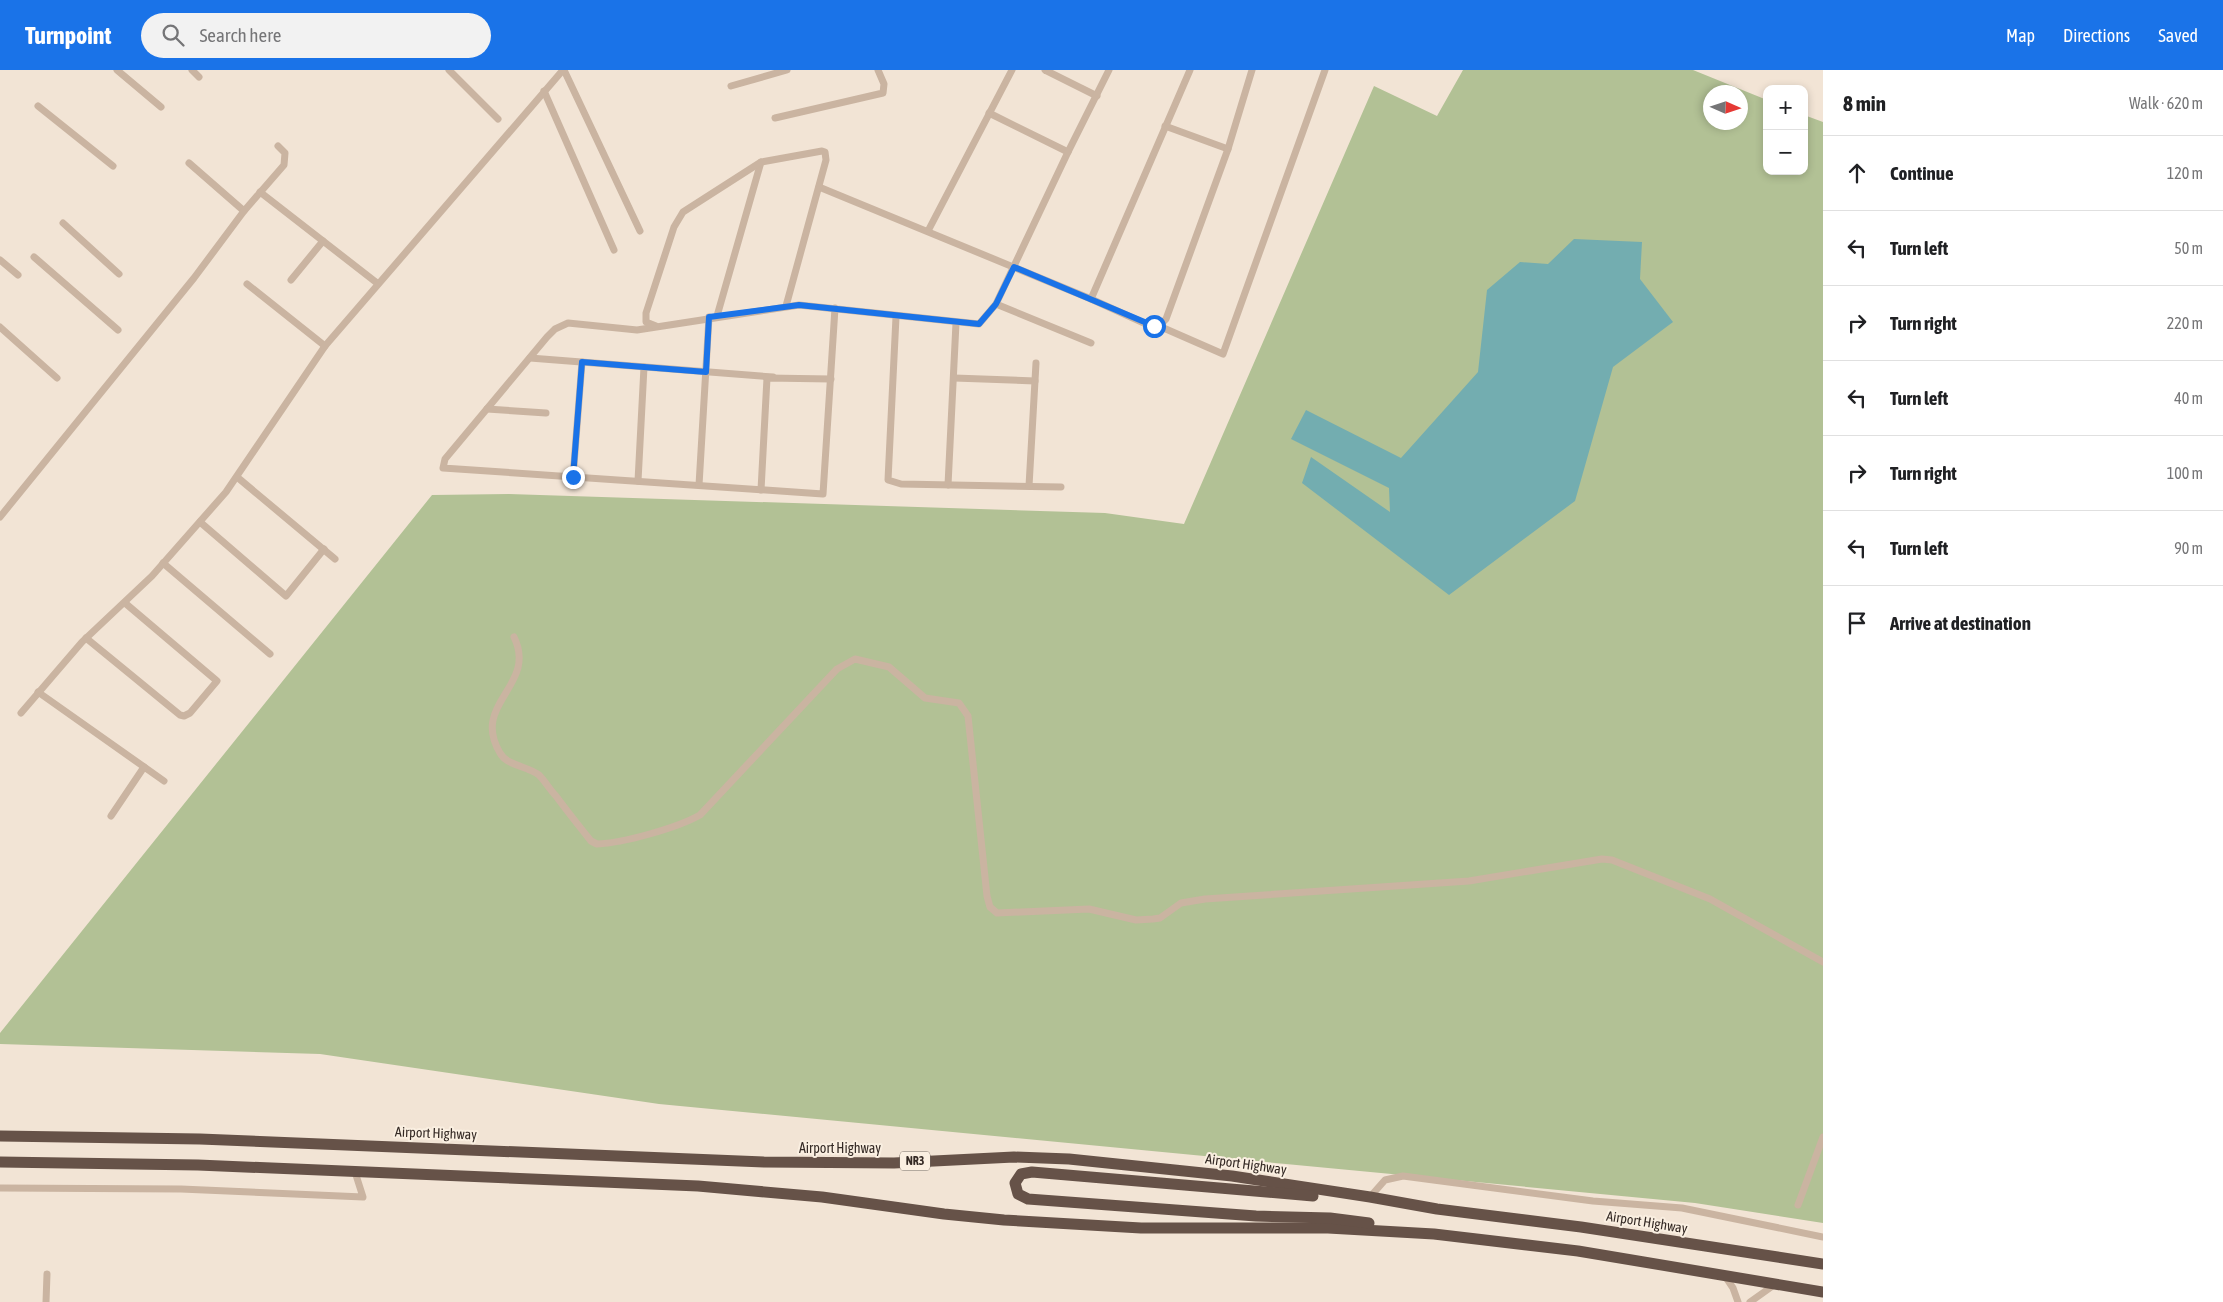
<!DOCTYPE html>
<meta charset="utf-8">
<style>
:root{--surface:#fff;--page:#f2f2f2;--text:#202124;--muted:#757577;--line:#e0e0e0;--accent:#1a73e8}
body{margin:0;font-family:"Asap Condensed",sans-serif;background:var(--page);color:var(--text)}
.controls{position:absolute;right:15px;top:15px;display:grid;overflow:hidden;border-radius:10px;box-shadow:0 2px 8px #0003}
.controls button{width:45px;height:45px;display:grid;place-items:center;padding:0;border:0;border-bottom:1px solid var(--line);background:var(--surface);color:var(--text);font:25px sans-serif}
.compass{position:absolute;left:1703px;top:15px;width:45px;height:45px;border-radius:50%;background:var(--surface);box-shadow:0 2px 8px #0003;rotate:93deg}
.stop{position:absolute;width:15px;height:15px;margin:-11px;border:4px solid #1a73e8;border-radius:50%;background:#fff}
.stop.end{background:#1a73e8;border-color:#fff;box-shadow:0 1px 5px #0008}
.list{margin:0;padding:0;list-style:none}
h2{display:flex;justify-content:space-between;align-items:center;height:65px;margin:0;padding:0 20px;font-size:21px}
h2 small{font-size:16px;font-weight:400;color:var(--muted)}
.list li{display:grid;grid-template-columns:32px 1fr auto;gap:15px;align-items:center;box-sizing:border-box;height:75px;padding:0 20px;border-top:1px solid var(--line)}
.list b{display:block;font-size:19px;white-space:nowrap}
.list em{font-size:16px;font-style:normal;color:var(--muted)}
.icon{flex:none;width:28px;height:28px;fill:none;stroke:currentColor;stroke-width:2;stroke-linecap:round;stroke-linejoin:round}
.map{position:relative;flex:none;width:1823px;height:1232px;overflow:hidden}
header{display:flex;align-items:center;gap:30px;box-sizing:border-box;height:70px;padding:0 25px;background:var(--accent);color:#fff}
header strong{font-size:24px}
nav{display:flex;gap:28px;margin-inline-start:auto;font-size:18px}
.search{width:350px;height:45px;background:var(--page);display:flex;align-items:center;gap:12px;box-sizing:border-box;padding:0 18px;border-radius:28px;color:var(--muted);font-size:19px}
main{display:flex}
aside{flex:1;background:var(--surface)}
.map>svg:first-child{display:block}
.green{fill:#b2c195;fill-rule:evenodd}
.water{fill:#73adb0}
.lines{fill:none;stroke-linecap:round;stroke-linejoin:round}
.minor{stroke:#cab4a1;stroke-width:7}
.trunk{stroke:#665248;stroke-width:11}
.route{stroke:#1a73e8;stroke-width:6}
.labels{text-anchor:middle;dominant-baseline:central;stroke-width:4;stroke-linejoin:round;paint-order:stroke}
.shield{fill:#faefe1;stroke:#6f645d;stroke-width:1}
.shield-label{font-size:12px;font-weight:bold;fill:#342924}
.street-label{font-size:14px;fill:#342924;stroke:#faefe1}
</style>
<header>
<strong>Turnpoint</strong>
<div class="search"><svg class="icon" aria-label="search" viewBox="0 0 24 24"><circle cx="10" cy="10" r="6"/><path d="M15 15l6 6"/></svg>Search here</div>
<nav><a>Map</a><a>Directions</a><a>Saved</a></nav>
</header>
<main>
<div class="map">
<svg width="1823" height="1232" viewBox="0 0 1823 1232">
<rect width="100%" height="100%" fill="#f2e4d5"/>
<path class="green" d="M1463,0h230l74,30v71h37v-56l19,7v1101l-128,-20 -1036,-99 -339,-50 -320,-10v-11l432,-538 77,-1 596,19 79,11 190,-438 63,30zM1710,22h30v30h-30z"/>
<polygon class="water" points="1574,169 1642,172 1640,209 1673,252 1613,297 1575,431 1449,525 1302,413 1311,387 1390,442 1389,418 1291,369 1306,340 1401,388 1478,302 1487,220 1520,192 1548,194"/>
<g class="lines">
<g class="minor">
<polyline points="117,0 161,37"/>
<polyline points="192,0 199,7"/>
<polyline points="449,0 498,49"/>
<polyline points="564,0 640,161"/>
<polyline points="1045,0 1097,26"/>
<polyline points="731,16 787,0"/>
<polyline points="544,21 614,180"/>
<polyline points="38,36 113,96"/>
<polyline points="989,43 1068,82"/>
<polyline points="775,48 883,23 884,14 878,0"/>
<polyline points="1165,56 1228,79"/>
<polyline points="189,93 244,141"/>
<polyline points="819,117 1091,229 1146,254 1159,256 1166,249 1228,79 1252,0"/>
<polyline points="260,122 377,213"/>
<polyline points="63,153 119,204"/>
<polyline points="928,161 1012,0"/>
<polyline points="34,187 118,260"/>
<polyline points="0,190 18,205"/>
<polyline points="291,210 323,171"/>
<polyline points="247,214 325,276"/>
<polyline points="1091,229 1190,0"/>
<polyline points="996,234 1091,273"/>
<polyline points="835,238 823,424 443,398 445,389 547,267 555,259 568,253 637,260 799,235 979,254 996,234 1068,82 1109,0"/>
<polyline points="717,246 761,92"/>
<polyline points="896,247 888,410 901,414 1061,417"/>
<polyline points="656,256 646,252 646,243 674,157 683,142 761,92 822,81 825,82 826,90 786,236"/>
<polyline points="1159,256 1223,284 1325,0"/>
<polyline points="0,257 57,308"/>
<polyline points="530,288 773,307"/>
<polyline points="954,308 1035,311"/>
<polyline points="487,339 546,343"/>
<polyline points="237,407 335,489"/>
<polyline points="573,407 582,292"/>
<polyline points="638,411 644,297"/>
<polyline points="699,415 709,247"/>
<polyline points="948,415 956,253"/>
<polyline points="1029,416 1036,293"/>
<polyline points="761,420 767,308 831,309"/>
<polyline points="0,447 194,208 244,141 284,95 285,83 278,76"/>
<polyline points="200,452 286,526 324,479"/>
<polyline points="163,493 270,584"/>
<path d="M514,567c24,49 -44,66 -14,116 7,13 28,13 39,22 6,6 11,15 17,21 11,15 23,30 35,45l6,3c26,-1 80,-16 103,-29l137,-146 18,-10 34,8 36,31 34,5 9,13 19,180 3,11 7,6 92,-4 47,11 17,-1 7,-1 21,-15 24,-4 264,-18 133,-22 10,1 98,39 113,63"/>
<polyline points="86,568 180,645 184,646 190,643 217,611 125,533"/>
<polyline points="38,622 164,711"/>
<polyline points="21,643 82,572 152,506 226,422 325,276 563,0"/>
<polyline points="111,746 144,697"/>
<polyline points="0,1118 181,1119 363,1127 355,1102"/>
<polyline points="1370,1127 1385,1110 1403,1106 1593,1131 1682,1138 1823,1167"/>
<polyline points="1798,1135 1823,1067"/>
<polyline points="1725,1206 1733,1218 1738,1232"/>
<polyline points="46,1232 47,1204"/>
<polyline points="1750,1232 1774,1215"/>
</g>
<g class="trunk">
<polyline points="0,1066 200,1069 764,1092 894,1093 1014,1087 1069,1089 1232,1106 1370,1127 1437,1139 1581,1157 1823,1194"/>
<polyline points="0,1092 198,1095 698,1116 822,1127 944,1144 1004,1150 1141,1158 1328,1158 1434,1164 1578,1181 1823,1222"/>
<polyline points="1313,1126 1032,1102 1021,1104 1015,1113 1018,1124 1028,1129 1256,1146 1330,1148 1369,1153"/>
</g>
</g>
<g class="lines">
<polyline class="route" points="573,407 582,292 706,302 709,247 799,235 979,254 996,234 1014,197 1154,256"/>
</g>
<g class="labels">
<rect class="shield" x="900" y="1081.5" width="30" height="19" rx="4"/>
<g class="shield-label">
<text x="915" y="1091">NR3</text>
</g>
<g class="street-label">
<text transform="translate(436 1063) rotate(2)">Airport Highway</text>
<text x="840" y="1078">Airport Highway</text>
<text transform="translate(1246 1094) rotate(8)">Airport Highway</text>
<text transform="translate(1647 1152) rotate(9)">Airport Highway</text>
</g>
</g>
</svg>
<div class="controls">
<button>+</button>
<button>−</button>
</div>
<svg class="compass" viewBox="-18 -18 36 36"><path d="M0-13l5 13h-10z" fill="#e53935"/><path d="M0 13l5-13h-10z" fill="#757577"/></svg>
<div class="stop" style="left:1154px;top:256px"></div>
<div class="stop end" style="left:573px;top:407px"></div>
</div>
<aside>
<h2>8 min<small>Walk · 620 m</small></h2>
<ul class="list">
<li><svg class="icon" aria-label="ahead" viewBox="0 0 24 24"><path d="M12 20V5M6 11l6-6 6 6"/></svg><div><b>Continue</b></div><em>120 m</em></li>
<li><svg class="icon" aria-label="left" viewBox="0 0 24 24"><path d="M17 20v-9H6M10 6l-5 5 5 5"/></svg><div><b>Turn left</b></div><em>50 m</em></li>
<li><svg class="icon" aria-label="right" viewBox="0 0 24 24"><path d="M7 20v-9h11M14 6l5 5-5 5"/></svg><div><b>Turn right</b></div><em>220 m</em></li>
<li><svg class="icon" aria-label="left" viewBox="0 0 24 24"><path d="M17 20v-9H6M10 6l-5 5 5 5"/></svg><div><b>Turn left</b></div><em>40 m</em></li>
<li><svg class="icon" aria-label="right" viewBox="0 0 24 24"><path d="M7 20v-9h11M14 6l5 5-5 5"/></svg><div><b>Turn right</b></div><em>100 m</em></li>
<li><svg class="icon" aria-label="left" viewBox="0 0 24 24"><path d="M17 20v-9H6M10 6l-5 5 5 5"/></svg><div><b>Turn left</b></div><em>90 m</em></li>
<li><svg class="icon" aria-label="arrive" viewBox="0 0 24 24"><path d="M6 21V4h12l-3 4 3 4H6"/></svg><div><b>Arrive at destination</b></div></li>
</ul>
</aside>
</main>
